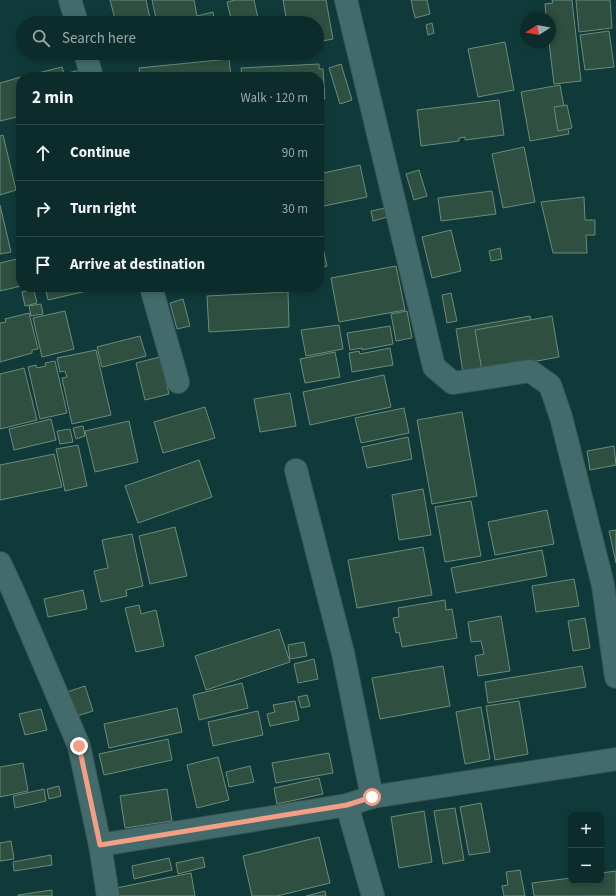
<!DOCTYPE html>
<meta charset="utf-8">
<style>
:root{--surface:#0c2c2b;--page:#1a3837;--text:#f1f3f6;--muted:#9aa7a9;--line:#2c4847}
body{margin:0;font-family:"Source Sans 3",sans-serif;background:var(--page);color:var(--text)}
.controls{position:absolute;right:12px;bottom:12px;display:grid;overflow:hidden;border-radius:8px;box-shadow:0 2px 6px #0003}
.controls button{width:36px;height:36px;display:grid;place-items:center;padding:0;border:0;border-bottom:1px solid var(--line);background:var(--surface);color:var(--text);font:20px sans-serif}
.compass{position:absolute;left:520px;top:12px;width:36px;height:36px;border-radius:50%;background:var(--surface);box-shadow:0 2px 6px #0003;rotate:259deg}
.stop{position:absolute;width:12px;height:12px;margin:-9px;border:3px solid #f39f85;border-radius:50%;background:#fff}
.stop.end{background:#f39f85;border-color:#fff;box-shadow:0 1px 4px #0008}
.list{margin:0;padding:0;list-style:none}
h2{display:flex;justify-content:space-between;align-items:center;height:52px;margin:0;padding:0 16px;font-size:17px}
h2 small{font-size:13px;font-weight:400;color:var(--muted)}
.list li{display:grid;grid-template-columns:26px 1fr auto;gap:12px;align-items:center;box-sizing:border-box;height:56px;padding:0 16px;border-top:1px solid var(--line)}
.list b{display:block;font-size:15px;white-space:nowrap}
.list em{font-size:13px;font-style:normal;color:var(--muted)}
.icon{flex:none;width:22px;height:22px;fill:none;stroke:currentColor;stroke-width:2;stroke-linecap:round;stroke-linejoin:round}
.map{position:relative;flex:none;width:616px;height:896px;overflow:hidden}
.search{position:absolute;background:var(--surface);box-shadow:0 2px 6px #0003;left:16px;top:16px;width:308px;height:44px;display:flex;align-items:center;gap:10px;box-sizing:border-box;padding:0 14px;border-radius:22px;color:var(--muted);font-size:15px}
.panel{position:absolute;background:var(--surface);box-shadow:0 2px 6px #0003;left:16px;top:72px;width:308px;height:220px;border-radius:16px}
.map>svg:first-child{display:block}
.building{fill:#2f4f40;stroke:#6a8c7b}
.lines{fill:none;stroke-linecap:round;stroke-linejoin:round}
.minor-casing{stroke:#3a5655;stroke-width:24}
.minor{stroke:#436b6b;stroke-width:22}
.route{stroke:#f39f85;stroke-width:5}
</style>
<div class="map">
<svg width="616" height="896" viewBox="0 0 616 896">
<rect width="100%" height="100%" fill="#103a39"/>
<g class="building">
<polygon points="110,0 146,0 151,23 116,23"/>
<polygon points="152,0 194,0 197,16 213,12 215,23 157,23"/>
<polygon points="235,0 254,0 259,23 232,23 227,2"/>
<polygon points="283,0 326,0 333,39 317,42 317,23 287,23"/>
<polygon points="411,0 427,0 430,14 415,18"/>
<polygon points="552,0 572,0 581,81 554,84 549,42 550,18 546,18 545,4 553,3"/>
<polygon points="576,0 610,0 612,28 579,32"/>
<polygon points="432,23 434,33 428,35 426,25"/>
<polygon points="609,31 614,67 585,70 580,35"/>
<polygon points="505,42 514,90 478,97 468,49"/>
<polygon points="229,59 231,77 140,77 139,68"/>
<polygon points="319,64 319,69 323,69 325,99 319,99 319,77 242,77 241,68"/>
<polygon points="341,64 352,100 340,104 329,68"/>
<polygon points="62,67 65,77 22,77"/>
<polygon points="80,70 81,77 65,77 64,74"/>
<polygon points="21,77 21,116 0,121 0,83"/>
<polygon points="560,85 569,134 530,141 521,92"/>
<polygon points="499,100 504,135 465,140 465,137 459,138 459,141 421,146 417,110"/>
<polygon points="567,105 572,128 558,131 554,107"/>
<polygon points="3,135 16,190 0,195 0,136"/>
<polygon points="524,147 535,202 503,208 492,154"/>
<polygon points="360,165 367,197 319,207 319,174"/>
<polygon points="419,170 427,196 414,200 406,174"/>
<polygon points="492,191 496,214 441,221 438,198"/>
<polygon points="584,197 585,220 595,220 595,235 586,235 587,253 553,253 541,202"/>
<polygon points="0,205 11,252 0,254"/>
<polygon points="385,208 387,217 373,221 371,211"/>
<polygon points="319,230 327,266 319,268"/>
<polygon points="451,230 461,271 432,278 422,237"/>
<polygon points="500,248 502,259 491,261 489,251"/>
<polygon points="21,258 21,286 0,291 0,263"/>
<polygon points="396,266 405,310 339,322 331,278"/>
<polygon points="27,287 33,287 37,303 25,306 22,292 28,290"/>
<polygon points="45,287 104,287 48,300"/>
<polygon points="247,287 284,287 284,288 247,291"/>
<polygon points="288,292 289,327 209,332 207,296"/>
<polygon points="451,293 457,321 447,323 442,295"/>
<polygon points="183,299 190,326 177,329 170,303"/>
<polygon points="41,304 43,314 31,316 29,306"/>
<polygon points="65,311 74,349 42,357 33,318"/>
<polygon points="407,311 412,338 396,341 391,314"/>
<polygon points="29,313 38,349 32,350 32,353 0,362 0,323 6,322 5,319"/>
<polygon points="530,316 537,359 463,372 456,329"/>
<polygon points="552,316 559,357 482,371 475,330"/>
<polygon points="339,325 343,349 306,356 301,330"/>
<polygon points="390,326 393,344 362,350 362,348 350,350 347,333"/>
<polygon points="140,336 146,356 102,367 97,347"/>
<polygon points="390,348 393,365 352,372 349,353 359,351 360,354"/>
<polygon points="96,350 111,415 72,424 62,378 67,377 65,371 60,372 57,358"/>
<polygon points="335,352 340,377 305,383 300,359"/>
<polygon points="160,357 169,394 145,400 136,363"/>
<polygon points="55,361 67,413 40,419 28,367 36,365 37,368 46,366 45,363"/>
<polygon points="24,368 37,420 0,429 0,374"/>
<polygon points="384,375 391,407 310,425 303,392"/>
<polygon points="290,393 296,426 260,432 254,399"/>
<polygon points="205,407 215,438 163,453 154,422"/>
<polygon points="404,408 409,433 361,443 355,418"/>
<polygon points="462,412 477,496 432,504 417,420"/>
<polygon points="51,419 56,440 14,450 9,429"/>
<polygon points="129,421 138,462 95,472 85,431"/>
<polygon points="83,426 85,436 76,439 73,428"/>
<polygon points="70,429 73,442 60,444 57,431"/>
<polygon points="408,437 412,459 367,468 362,447"/>
<polygon points="78,445 87,486 65,491 56,449"/>
<polygon points="614,446 616,465 590,470 587,451"/>
<polygon points="54,454 62,487 0,500 0,465"/>
<polygon points="199,460 212,497 138,523 125,486"/>
<polygon points="423,489 431,535 399,540 392,495"/>
<polygon points="471,501 481,556 445,562 435,507"/>
<polygon points="547,510 554,544 495,555 488,522"/>
<polygon points="175,527 187,576 150,584 139,536"/>
<polygon points="616,530 616,563 609,531"/>
<polygon points="132,534 143,586 126,590 127,596 101,602 94,571 108,568 102,540"/>
<polygon points="423,547 432,595 357,608 348,560"/>
<polygon points="542,550 547,576 456,593 451,568"/>
<polygon points="574,579 579,606 536,612 532,586"/>
<polygon points="83,590 87,609 48,617 44,599"/>
<polygon points="445,600 446,610 452,609 457,638 402,647 399,632 396,633 393,618 399,617 398,608"/>
<polygon points="139,605 141,614 156,610 164,646 136,652 125,608"/>
<polygon points="501,616 510,671 478,676 475,656 484,654 481,641 471,642 468,622"/>
<polygon points="585,618 590,648 573,651 568,621"/>
<polygon points="279,629 290,662 206,690 195,656"/>
<polygon points="304,642 307,656 290,659 288,645"/>
<polygon points="314,659 318,679 298,683 294,664"/>
<polygon points="443,666 450,706 380,719 372,678"/>
<polygon points="582,666 586,687 488,703 485,682"/>
<polygon points="242,683 248,708 199,720 193,695"/>
<polygon points="85,686 93,711 74,717 67,692"/>
<polygon points="307,695 310,706 301,708 298,697"/>
<polygon points="295,701 299,720 270,726 267,714 275,712 273,705"/>
<polygon points="519,701 528,754 495,760 486,706"/>
<polygon points="481,707 490,759 465,764 456,712"/>
<polygon points="177,708 182,732 109,748 104,724"/>
<polygon points="41,709 47,730 25,735 19,714"/>
<polygon points="258,711 263,735 213,746 208,722"/>
<polygon points="168,739 172,760 104,775 99,754"/>
<polygon points="329,753 333,773 276,783 272,763"/>
<polygon points="218,757 229,800 197,808 187,765"/>
<polygon points="23,763 28,791 0,797 0,767"/>
<polygon points="250,766 254,782 229,787 226,772"/>
<polygon points="319,778 323,794 277,804 274,788"/>
<polygon points="59,786 61,796 49,799 47,789"/>
<polygon points="44,789 46,801 15,808 13,796"/>
<polygon points="167,789 172,821 125,828 120,796"/>
<polygon points="481,803 490,852 469,855 460,807"/>
<polygon points="455,808 464,860 443,864 434,811"/>
<polygon points="424,811 432,862 399,868 391,817"/>
<polygon points="319,837 330,883 277,896 252,896 243,856"/>
<polygon points="11,841 14,859 0,861 0,843"/>
<polygon points="51,855 52,865 14,871 13,862"/>
<polygon points="203,857 205,867 178,874 176,863"/>
<polygon points="169,858 172,870 134,879 132,866"/>
<polygon points="520,870 525,896 504,896 502,886 508,885 506,872"/>
<polygon points="616,871 616,896 534,896 532,883 571,878 571,881 601,881 601,873"/>
<polygon points="191,873 195,896 112,896 111,889"/>
<polygon points="52,890 52,896 18,896 18,895"/>
<polygon points="325,891 326,896 306,896"/>
</g>
<g class="lines">
<defs>
<g id="minor">
<polyline points="70,0 77,23"/>
<polyline points="346,0 434,367 453,383 530,371 550,385 561,417 603,585 616,677"/>
<polyline points="85,53 92,77"/>
<polyline points="151,287 178,382"/>
<polyline points="296,470 343,653 372,797"/>
<polyline points="0,563 13,591 79,746 100,845 108,896"/>
<polyline points="347,805 373,896"/>
<polyline points="100,845 347,805 372,797 616,759"/>
</g>
</defs>
<use href="#minor" class="minor-casing"/>
<use href="#minor" class="minor"/>
</g>
<g class="lines">
<polyline class="route" points="79,746 100,845 347,805 372,797"/>
</g>
</svg>
<div class="controls">
<button>+</button>
<button>−</button>
</div>
<svg class="compass" viewBox="-18 -18 36 36"><path d="M0-13l5 13h-10z" fill="#e53935"/><path d="M0 13l5-13h-10z" fill="#9aa7a9"/></svg>
<div class="stop" style="left:372px;top:797px"></div>
<div class="stop end" style="left:79px;top:746px"></div>
<div class="search"><svg class="icon" aria-label="search" viewBox="0 0 24 24"><circle cx="10" cy="10" r="6"/><path d="M15 15l6 6"/></svg>Search here</div>
<section class="panel">
<h2>2 min<small>Walk · 120 m</small></h2>
<ul class="list">
<li><svg class="icon" aria-label="ahead" viewBox="0 0 24 24"><path d="M12 20V5M6 11l6-6 6 6"/></svg><div><b>Continue</b></div><em>90 m</em></li>
<li><svg class="icon" aria-label="right" viewBox="0 0 24 24"><path d="M7 20v-9h11M14 6l5 5-5 5"/></svg><div><b>Turn right</b></div><em>30 m</em></li>
<li><svg class="icon" aria-label="arrive" viewBox="0 0 24 24"><path d="M6 21V4h12l-3 4 3 4H6"/></svg><div><b>Arrive at destination</b></div></li>
</ul>
</section>
</div>
